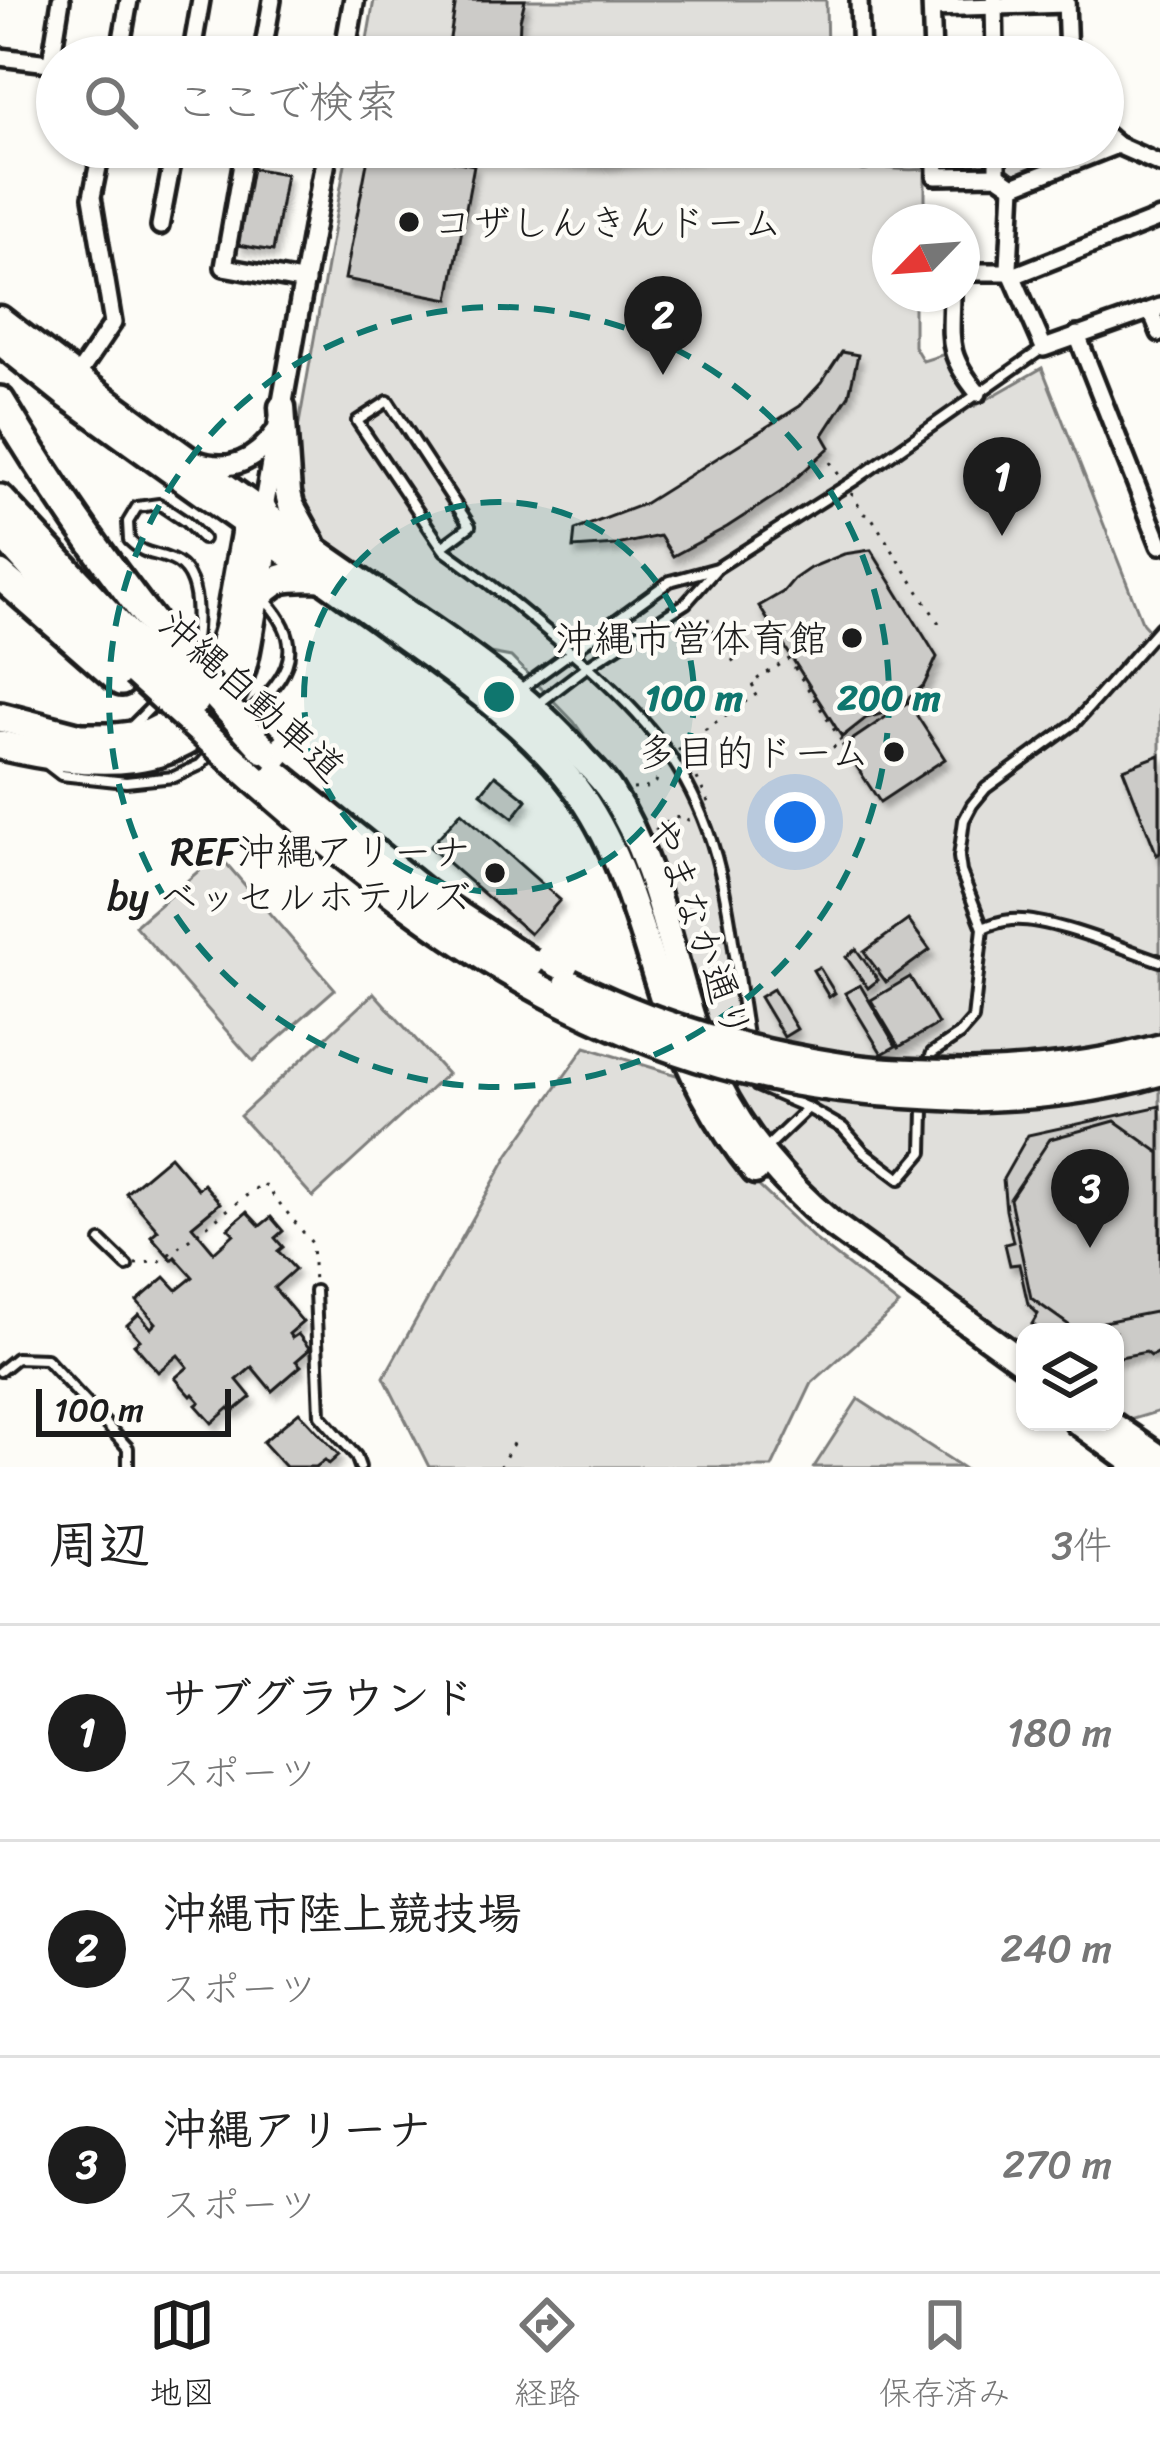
<!DOCTYPE html>
<html lang="ja">
<meta charset="utf-8">
<style>
:root{--surface:#fff;--page:#f6f6f6;--text:#222;--muted:#767676;--line:#e0e0e0;--accent:#1c1c1c}
body{margin:0;font-family:Sriracha,"Klee One",sans-serif;background:var(--page);color:var(--text)}
.controls{position:absolute;right:36px;bottom:36px;display:grid;overflow:hidden;border-radius:24px;box-shadow:0 3px 9px #0004}
.controls button{width:108px;height:108px;display:grid;place-items:center;padding:0;border:0;border-bottom:3px solid var(--line);background:var(--surface);color:var(--text);font:60px sans-serif}
.compass{position:absolute;left:872px;top:204px;width:108px;height:108px;border-radius:50%;background:var(--surface);box-shadow:0 3px 9px #0004;rotate:245deg}
.scale{position:absolute;left:36px;bottom:30px;width:195px;box-sizing:border-box;padding-left:12px;border:6px solid #1c1c1c;border-top:0;font-size:33px;line-height:42px;white-space:nowrap;color:#1c1c1c;-webkit-text-stroke:9px #fdfcf7;paint-order:stroke}
.you{position:absolute;left:795px;top:822px;width:42px;height:42px;margin:-30px;border:9px solid #fff;border-radius:50%;background:#1a73e8;box-shadow:0 0 0 18px #1a73e833}
.badge{display:grid;place-items:center;width:78px;height:78px;border-radius:50%;background:var(--accent);color:#fff;font-size:39px;font-weight:700}
.pin{position:absolute;translate:-50% -99px;filter:drop-shadow(0 3px 6px #0008)}
.pin::after{content:'';position:absolute;top:63px;width:42px;height:36px;background:inherit;clip-path:polygon(0 0,100% 0,50% 100%)}
.list{margin:0;padding:0;list-style:none}
h2{display:flex;justify-content:space-between;align-items:center;height:156px;margin:0;padding:0 48px;font-size:51px}
h2 small{font-size:39px;font-weight:400;color:var(--muted)}
.list li{display:grid;grid-template-columns:78px 1fr auto;gap:36px;align-items:center;box-sizing:border-box;height:216px;padding:0 48px;border-top:3px solid var(--line)}
.list b{display:block;font-size:45px;white-space:nowrap}
.list p{margin:0;font-size:39px;white-space:nowrap;color:var(--muted)}
.list em{font-size:39px;font-style:normal;color:var(--muted)}
.icon{flex:none;width:66px;height:66px;fill:none;stroke:currentColor;stroke-width:2;stroke-linecap:round;stroke-linejoin:round}
.map{position:relative;flex:none;width:1160px;height:1467px;overflow:hidden}
.search{position:absolute;background:var(--surface);box-shadow:0 3px 9px #0004;left:36px;right:36px;top:36px;height:132px;display:flex;align-items:center;gap:30px;box-sizing:border-box;padding:0 42px;border-radius:66px;color:var(--muted);font-size:45px}
.sheet{height:804px;background:var(--surface)}
nav{display:flex;justify-content:space-around;align-items:center;box-sizing:border-box;height:168px;border-top:3px solid var(--line);background:var(--surface);font-size:33px;color:var(--muted)}
nav a{display:grid;justify-items:center;gap:6px}
nav .on{color:var(--accent)}
.map>svg:first-child{display:block}
.green{fill:#e0dfdb;stroke:#7e7e7c;stroke-width:3}
.building{fill:#cccbc8;stroke:#1c1c1c;stroke-width:3;filter:url(#shadow)}
.lines{fill:none;stroke-linecap:round;stroke-linejoin:round}
.service-casing{stroke:#1c1c1c;stroke-width:16}
.minor-casing{stroke:#1c1c1c;stroke-width:24}
.tertiary-casing{stroke:#1c1c1c;stroke-width:27}
.primary-casing{stroke:#1c1c1c;stroke-width:33}
.motorway-casing{stroke:#1c1c1c;stroke-width:36}
.path{stroke:#1c1c1c;stroke-width:3;stroke-dasharray:3 9;stroke-linecap:butt}
.service{stroke:#fdfcf7;stroke-width:8}
.minor{stroke:#fdfcf7;stroke-width:15}
.tertiary{stroke:#fdfcf7;stroke-width:18}
.primary{stroke:#fdfcf7;stroke-width:24}
.motorway{stroke:#fdfcf7;stroke-width:27}
.motorway-bridge-casing{stroke:#1c1c1c;stroke-width:36;stroke-linecap:butt}
.motorway-bridge{stroke:#fdfcf7;stroke-width:27}
.ring{fill:none;stroke:#0f766e;stroke-width:6;stroke-dasharray:21 15}
.poi-dot{fill:#1c1c1c;stroke:#fdfcf7;stroke-width:4.5}
.labels{text-anchor:middle;dominant-baseline:central;stroke-width:9;stroke-linejoin:round;paint-order:stroke}
.poi-label{font-size:39px;fill:#1c1c1c;stroke:#fdfcf7;text-anchor:end}
.street-label{font-size:39px;fill:#1c1c1c;stroke:#fdfcf7}
.centre{fill:#0f766e;stroke:#fdfcf7;stroke-width:6}
.ring-label{font-size:36px;text-anchor:middle;font-weight:bold;fill:#0f766e;stroke:#fdfcf7;stroke-width:9;stroke-linejoin:round;paint-order:stroke}
</style>
<div class="map">
<svg width="1160" height="1467" viewBox="0 0 1160 1467">
<defs>
<filter id="shadow"><feDropShadow dx="4" dy="7" stdDeviation="3" flood-color="#0004"/></filter>
</defs>
<rect width="100%" height="100%" fill="#fdfcf7"/>
<filter id="ink" filterUnits="userSpaceOnUse"><feTurbulence type="fractalNoise" baseFrequency=".00833" numOctaves="2"/><feDisplacementMap in="SourceGraphic" scale="24" xChannelSelector="R" yChannelSelector="G"/><feConvolveMatrix kernelMatrix="1 2 1 2 8 2 1 2 1" color-interpolation-filters="sRGB"/></filter>
<g filter="url(#ink)">
<g class="green">
<polygon points="374,0 826,0 827,57 364,57"/>
<path d="M348,147h479l1,13c33,1 63,13 97,9v53h-35v72h24v52l9,15 22,-7 30,52 67,-38 101,256 13,14 4,-4v777l-37,11 -8,-5v-85h-90v20l-182,-136 -66,-62 -50,-74 -108,-294 -45,-64 -63,-65 -21,-4 -166,-115 -24,-43 -6,-43z"/>
<polygon points="1006,147 1037,147 1046,167 1018,178 1007,168"/>
<polygon points="218,854 335,989 253,1061 135,926"/>
<polygon points="374,993 447,1074 313,1197 240,1116"/>
<polygon points="585,1047 683,1077 730,1159 816,1240 899,1305 812,1383 772,1467 429,1467 384,1377 509,1154"/>
<polygon points="858,1399 962,1467 814,1467"/>
</g>
<g class="building">
<polygon points="525,0 520,20 519,43 525,57 447,57 456,0"/>
<polygon points="370,147 383,147 474,165 449,299 345,279"/>
<polygon points="500,147 695,147 695,154 600,163 524,159"/>
<polygon points="250,168 286,174 273,251 238,245"/>
<polygon points="842,352 858,355 849,395 823,435 830,447 781,492 727,527 673,556 660,536 617,545 573,548 575,530 644,504 800,406 822,382"/>
<polygon points="871,550 937,657 924,685 908,699 888,712 866,718 842,737 759,606 783,592 794,579 810,568 844,554"/>
<polygon points="908,702 945,759 880,802 843,746"/>
<polygon points="1160,755 1160,853 1157,855 1123,769"/>
<polygon points="495,775 527,800 513,818 481,793"/>
<polygon points="461,812 560,900 530,934 430,847"/>
<polygon points="908,920 930,950 886,982 864,952"/>
<polygon points="856,949 878,980 868,988 846,957"/>
<polygon points="819,967 835,993 829,997 813,970"/>
<polygon points="910,977 938,1024 899,1047 871,1000"/>
<polygon points="860,985 896,1046 882,1054 845,993"/>
<polygon points="773,989 797,1029 784,1037 760,997"/>
<polygon points="1160,1106 1160,1351 1151,1356 1146,1352 1115,1358 1115,1332 1043,1332 1032,1324 1038,1314 1028,1304 1019,1264 1010,1265 1005,1244 1013,1242 1006,1210 1003,1179 1028,1135"/>
<polygon points="1115,1121 1160,1153 1160,1311 1073,1328 1031,1298 1010,1199 1050,1139"/>
<polygon points="170,1156 198,1189 204,1184 220,1203 192,1226 214,1252 234,1234 228,1228 247,1212 260,1226 271,1217 283,1231 275,1238 283,1247 278,1251 295,1269 274,1288 303,1322 289,1334 292,1338 298,1334 310,1349 296,1361 301,1366 272,1391 252,1367 237,1380 251,1397 233,1412 229,1408 212,1423 196,1405 200,1402 193,1394 191,1396 175,1378 188,1367 178,1355 158,1372 134,1344 140,1340 127,1325 139,1314 151,1328 156,1323 137,1301 165,1277 177,1290 193,1277 175,1257 172,1260 151,1236 158,1230 126,1193"/>
<polygon points="299,1412 339,1455 329,1464 325,1460 316,1467 286,1467 263,1442"/>
</g>
<g class="lines">
<defs>
<g id="service">
<path d="M442,547l28,-21 -82,-125 -31,20 85,126 3,4c43,30 82,63 122,97 67,57 117,108 145,195 20,63 24,132 36,198"/>
<path d="M192,660c5,-29 13,-86 -20,-100 -20,-9 -25,-3 -43,-20l-1,-18 9,-15 22,-3 27,18 17,17"/>
<polyline points="519,690 670,581 717,568 855,480 1042,349"/>
<polyline points="538,704 589,665 686,603 716,569"/>
<polyline points="132,726 159,699"/>
<path d="M222,741c42,-46 100,-79 45,-139"/>
<polyline points="48,765 61,775 126,782 174,777 200,765 212,752"/>
<path d="M983,928c9,-4 18,-7 28,-8 35,-4 113,29 149,41"/>
<polyline points="928,1064 932,1053 959,1035 973,1019 983,928 961,872 959,857 964,820 972,805 986,788 1075,723 1160,627"/>
<polyline points="756,1079 757,1086 808,1108 843,1128 864,1152 900,1179 923,1152 924,1109"/>
<polyline points="765,1149 808,1108"/>
<polyline points="101,1241 127,1266"/>
<polyline points="315,1291 320,1415 356,1456 360,1467"/>
<polyline points="0,1371 16,1358 46,1359 128,1448 128,1467"/>
</g>
<g id="minor">
<polyline points="859,0 861,57"/>
<polyline points="931,0 933,57"/>
<polyline points="994,0 995,57"/>
<polyline points="1066,0 1068,57"/>
<polyline points="932,8 1066,4"/>
<polyline points="0,57 57,64"/>
<polyline points="119,57 129,0"/>
<polyline points="191,57 201,0"/>
<polyline points="262,57 272,0"/>
<polyline points="51,62 61,0"/>
<polyline points="1103,133 1117,145 1160,164"/>
<polyline points="245,147 224,267 306,282"/>
<polyline points="864,147 864,160"/>
<polyline points="936,147 936,176 997,175 1013,186"/>
<polyline points="997,147 997,175"/>
<polyline points="1013,186 1009,268 1044,348 1160,307"/>
<polyline points="1013,186 1117,145"/>
<polyline points="160,226 175,147"/>
<polyline points="962,272 1011,272"/>
<polyline points="1013,276 1160,218"/>
<path d="M952,294c-1,48 -6,60 26,99"/>
<polyline points="1151,311 1160,333"/>
<polyline points="1077,335 1160,545"/>
<polyline points="77,376 113,323 92,197 102,147"/>
</g>
<g id="tertiary">
<polyline points="344,57 354,0"/>
<path d="M196,461c34,12 59,0 79,-28"/>
<polyline points="263,511 328,147"/>
</g>
<g id="primary">
<path d="M0,319c105,82 215,160 324,237 89,63 185,117 257,201 10,11 22,22 30,35 57,88 61,197 106,290 28,57 66,100 114,141l194,141"/>
<path d="M0,342l65,52c102,75 207,148 310,222 69,51 148,101 200,171 48,64 65,143 90,217 21,61 50,118 90,167"/>
<polyline points="282,407 288,493 291,505 312,543"/>
<polyline points="1078,1422 1140,1467"/>
<polyline points="1108,1422 1160,1458"/>
</g>
<g id="motorway">
<path d="M0,401c50,84 103,161 165,238"/>
<polyline points="0,499 150,659"/>
<polyline points="0,531 57,595 136,672"/>
<polyline points="0,575 121,681"/>
<path d="M253,603c22,-29 34,-27 68,-26"/>
<polyline points="0,717 81,738 116,738 149,734 177,720 200,700 217,670 229,627 247,525 263,511"/>
<path d="M0,745c83,19 194,35 236,-62 9,-21 12,-49 16,-71 6,-34 15,-66 11,-101"/>
<path d="M972,1075c64,-2 126,-9 188,-26"/>
<path d="M973,1097c64,-2 126,-8 187,-26"/>
</g>
</defs>
<use href="#service" class="service-casing"/>
<use href="#minor" class="minor-casing"/>
<use href="#tertiary" class="tertiary-casing"/>
<use href="#primary" class="primary-casing"/>
<use href="#motorway" class="motorway-casing"/>
<g class="path">
<polyline points="830,462 839,475"/>
<polyline points="851,493 864,514 870,515 940,625"/>
<polyline points="708,618 710,626 738,668"/>
<polyline points="680,751 678,748 758,693 751,683 789,659 842,742 832,748"/>
<polyline points="697,778 708,802"/>
<polyline points="633,789 646,788 656,782 660,768 665,766"/>
<polyline points="655,830 672,819 681,816 690,821 694,819"/>
<polyline points="135,1264 160,1261 263,1183 312,1243 314,1284"/>
<polyline points="500,1467 516,1438"/>
</g>
<use href="#service" class="service"/>
<use href="#minor" class="minor"/>
<use href="#tertiary" class="tertiary"/>
<use href="#primary" class="primary"/>
<use href="#motorway" class="motorway"/>
<defs>
<g id="motorway-bridge">
<polyline points="165,639 264,749"/>
<polyline points="150,659 195,701"/>
<path d="M136,672c191,173 369,344 629,403 68,15 138,19 208,22"/>
<polyline points="277,775 425,894 530,963"/>
<path d="M569,984c82,41 174,68 264,82 46,8 92,8 139,9"/>
</g>
</defs>
<use href="#motorway-bridge" class="motorway-bridge-casing"/>
<use href="#motorway-bridge" class="motorway-bridge"/>
</g>
</g>
<circle cx="499" cy="697" r="195" fill="#0f766e" fill-opacity=".12"/>
<g class="ring">
<circle cx="499" cy="697" r="195"/>
<circle cx="499" cy="697" r="390"/>
</g>
<g class="poi-dot">
<circle cx="409" cy="222" r="12"/>
<circle cx="852" cy="638" r="12"/>
<circle cx="894" cy="752" r="12"/>
<circle cx="495" cy="873" r="12"/>
</g>
<g class="labels">
<g class="poi-label">
<text x="433" y="222" text-anchor="start">コザしんきんドーム</text>
<text x="828" y="638">沖縄市営体育館</text>
<text x="870" y="752">多目的ドーム</text>
<text x="471" y="851">REF沖縄アリーナ<tspan x="471" dy="45">by ベッセルホテルズ</tspan></text>
</g>
<g class="street-label">
<text transform="translate(252 696) rotate(42)">沖縄自動車道</text>
<text transform="translate(700 928) rotate(70)">やまなか通り</text>
</g>
</g>
<circle cx="499" cy="697" r="18" class="centre"/>
<g class="ring-label">
<text x="694" y="710">100 m</text>
<text x="889" y="710">200 m</text>
</g>
</svg>
<div class="controls">
<button><svg class="icon" aria-label="layers" viewBox="0 0 24 24"><path d="M12 4l9 5-9 5-9-5zM3 14l9 5 9-5"/></svg></button>
</div>
<svg class="compass" viewBox="-18 -18 36 36"><path d="M0-13l5 13h-10z" fill="#e53935"/><path d="M0 13l5-13h-10z" fill="#767676"/></svg>
<div class="scale">100 m</div>
<div class="you"></div>
<div class="pin badge" style="left:1002px;top:536px">1</div>
<div class="pin badge" style="left:663px;top:375px">2</div>
<div class="pin badge" style="left:1090px;top:1248px">3</div>
<div class="search"><svg class="icon" aria-label="search" viewBox="0 0 24 24"><circle cx="10" cy="10" r="6"/><path d="M15 15l6 6"/></svg>ここで検索</div>
</div>
<section class="sheet">
<h2>周辺<small>3件</small></h2>
<ul class="list">
<li><span class="badge">1</span><div><b>サブグラウンド</b><p>スポーツ</p></div><em>180 m</em></li>
<li><span class="badge">2</span><div><b>沖縄市陸上競技場</b><p>スポーツ</p></div><em>240 m</em></li>
<li><span class="badge">3</span><div><b>沖縄アリーナ</b><p>スポーツ</p></div><em>270 m</em></li>
</ul>
</section>
<nav>
<a class="on"><svg class="icon" aria-label="map" viewBox="0 0 24 24"><path d="M3 6l6-2 6 2 6-2v14l-6 2-6-2-6 2zM9 4v14M15 6v14"/></svg>地図</a>
<a><svg class="icon" aria-label="directions" viewBox="0 0 24 24"><path d="M12 3l9 9-9 9-9-9zM9 14v-3h6M13 9l2 2-2 2"/></svg>経路</a>
<a><svg class="icon" aria-label="saved" viewBox="0 0 24 24"><path d="M7 4h10v16l-5-4-5 4z"/></svg>保存済み</a>
</nav>
